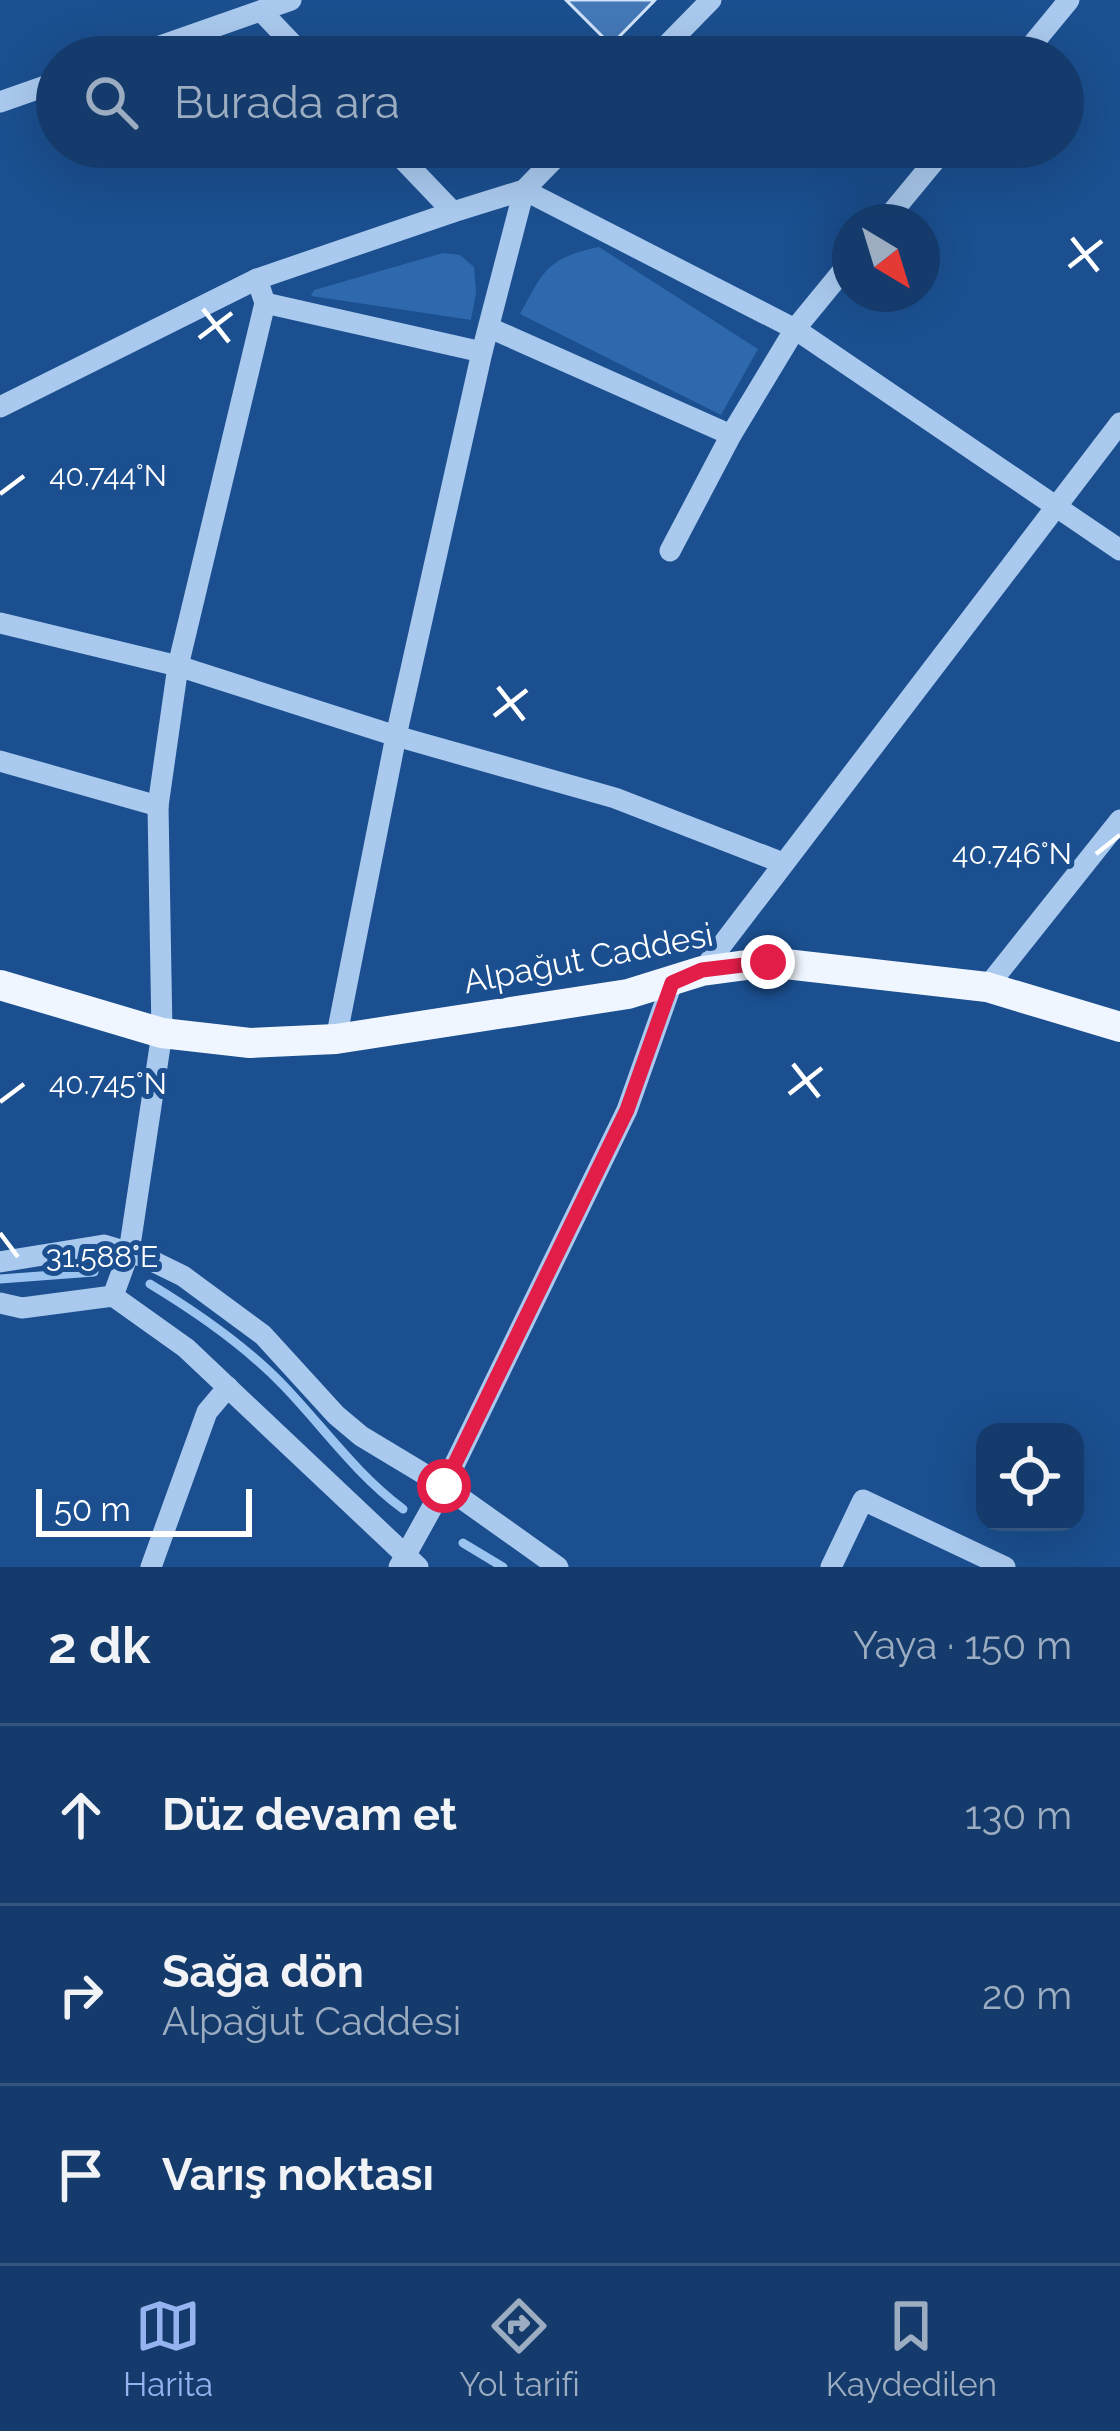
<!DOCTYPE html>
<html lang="tr">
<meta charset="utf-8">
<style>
:root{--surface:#143b6b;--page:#1d4271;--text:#f1f3f6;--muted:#9dadc1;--line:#33557e;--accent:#95b2f1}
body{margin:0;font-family:Raleway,sans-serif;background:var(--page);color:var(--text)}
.controls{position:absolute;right:36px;bottom:36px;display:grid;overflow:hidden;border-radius:24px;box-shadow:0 12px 48px #0002}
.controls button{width:108px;height:108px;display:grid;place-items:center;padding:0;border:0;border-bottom:3px solid var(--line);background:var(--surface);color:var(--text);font:60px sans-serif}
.compass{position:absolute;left:832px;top:204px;width:108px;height:108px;border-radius:50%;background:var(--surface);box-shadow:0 12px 48px #0002;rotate:142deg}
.scale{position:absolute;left:36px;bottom:30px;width:216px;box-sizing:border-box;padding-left:12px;border:6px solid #fff;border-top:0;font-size:33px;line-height:42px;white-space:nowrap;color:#fff;-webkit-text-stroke:9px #1b4f8f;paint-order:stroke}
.stop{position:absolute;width:36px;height:36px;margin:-27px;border:9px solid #e11d48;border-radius:50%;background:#fff}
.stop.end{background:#e11d48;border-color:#fff;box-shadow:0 3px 12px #0008}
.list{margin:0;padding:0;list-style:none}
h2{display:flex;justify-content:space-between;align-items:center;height:156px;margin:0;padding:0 48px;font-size:51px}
h2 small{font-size:39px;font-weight:400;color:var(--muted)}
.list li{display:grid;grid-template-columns:78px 1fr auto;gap:36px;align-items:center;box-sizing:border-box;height:180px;padding:0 48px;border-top:3px solid var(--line)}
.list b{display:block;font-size:45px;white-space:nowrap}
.list p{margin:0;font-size:39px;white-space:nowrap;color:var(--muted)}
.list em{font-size:39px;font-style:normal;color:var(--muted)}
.icon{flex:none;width:66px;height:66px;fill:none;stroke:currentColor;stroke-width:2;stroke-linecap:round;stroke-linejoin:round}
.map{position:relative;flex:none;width:1120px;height:1567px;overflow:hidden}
.search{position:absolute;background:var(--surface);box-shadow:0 12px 48px #0002;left:36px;right:36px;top:36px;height:132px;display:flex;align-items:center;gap:30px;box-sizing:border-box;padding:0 42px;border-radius:66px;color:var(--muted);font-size:45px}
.sheet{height:696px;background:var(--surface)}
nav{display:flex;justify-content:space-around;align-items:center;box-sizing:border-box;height:168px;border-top:3px solid var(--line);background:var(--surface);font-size:33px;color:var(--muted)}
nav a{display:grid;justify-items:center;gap:6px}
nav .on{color:var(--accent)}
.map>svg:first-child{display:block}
.green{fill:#2e69ad}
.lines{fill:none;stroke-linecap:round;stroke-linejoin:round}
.stream{stroke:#9cc4f0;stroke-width:9}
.building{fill:#4478b7;stroke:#cfe3fa;stroke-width:3}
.minor{stroke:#a9c9ee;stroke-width:21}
.major{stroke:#f0f6ff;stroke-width:30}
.route{stroke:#e11d48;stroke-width:15}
.ticks{fill:none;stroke:#fff;stroke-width:4.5}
.labels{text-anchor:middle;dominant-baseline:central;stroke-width:10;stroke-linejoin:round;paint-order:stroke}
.street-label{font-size:33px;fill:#fff;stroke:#1b4f8f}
.ticks-label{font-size:30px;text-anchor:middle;fill:#fff;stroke:#1b4f8f;stroke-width:10;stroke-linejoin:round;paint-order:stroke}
</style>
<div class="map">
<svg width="1120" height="1567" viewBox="0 0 1120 1567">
<rect width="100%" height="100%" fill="#1b4f8f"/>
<g class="green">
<path d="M599,247l159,102 -37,66 -201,-101c24,-44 27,-56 79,-67z"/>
<polygon points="443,253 460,255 474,267 476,293 471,320 311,296 314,290"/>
</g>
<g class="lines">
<g class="stream">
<polyline points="0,1279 94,1272"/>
<path d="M150,1284c48,29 96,62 135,103 39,41 72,88 118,122"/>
<polyline points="463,1543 503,1567"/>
</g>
</g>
<polygon class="building" points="566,0 655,0 611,45"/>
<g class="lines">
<g class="minor">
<polyline points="261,11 305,57"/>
<polyline points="129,57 291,0"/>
<polyline points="655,57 711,0"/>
<polyline points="1022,57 1069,0"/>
<polyline points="0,102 57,82"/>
<polyline points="391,147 453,212 524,190 566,147"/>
<polyline points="884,222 946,147"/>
<polyline points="265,303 482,352"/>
<polyline points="490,328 731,435"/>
<polyline points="0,407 257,279 453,212"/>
<polyline points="670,551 731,435 795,329 1120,550"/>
<polyline points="0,623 178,666 396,736 615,798 783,863"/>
<polyline points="0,761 158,806"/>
<polyline points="702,971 1120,423"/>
<polyline points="987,987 1120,820"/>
<polyline points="336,1039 396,736 482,352 524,190 795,329 850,262"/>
<polyline points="0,1262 104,1245 144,1257 183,1276 263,1335 336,1415 361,1436 444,1486 558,1567"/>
<polyline points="113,1296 129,1252 162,1033 158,806 178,666 265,303 257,279"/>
<polyline points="0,1303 22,1308 113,1296 186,1348 418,1567"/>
<polyline points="151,1567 207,1412 228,1387"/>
<polyline points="399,1567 444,1486 627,1110 672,983"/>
<polyline points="831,1567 863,1500 1005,1567"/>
</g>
<polyline class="major" points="0,985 162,1033 250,1043 336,1039 628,994 702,971 768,962 987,987 1120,1027"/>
</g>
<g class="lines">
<polyline class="route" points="444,1486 627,1110 672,983 702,970 768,962"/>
</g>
<path class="ticks" d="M1072,238l26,33M1069,267l33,-26M203,309l26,33M199,338l33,-25M0,494l24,-18M498,687l26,33M494,716l33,-26M1096,854l24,-19M793,1064l26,33M789,1094l33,-26M0,1102l24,-18M0,1233l18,24"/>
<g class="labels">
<g class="street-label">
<text transform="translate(588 958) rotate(-11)">Alpağut Caddesi</text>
</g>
</g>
<g class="ticks-label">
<text x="108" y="486">40.744°N</text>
<text x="1012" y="864">40.746°N</text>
<text x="108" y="1094">40.745°N</text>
<text x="102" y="1267">31.588°E</text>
</g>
</svg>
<div class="controls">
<button><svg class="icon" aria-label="locate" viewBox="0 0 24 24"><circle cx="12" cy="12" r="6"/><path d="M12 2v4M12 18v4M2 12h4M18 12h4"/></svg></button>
</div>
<svg class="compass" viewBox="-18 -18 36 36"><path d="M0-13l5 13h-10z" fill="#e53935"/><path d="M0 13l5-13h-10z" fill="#9dadc1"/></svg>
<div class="scale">50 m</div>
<div class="stop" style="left:444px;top:1486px"></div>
<div class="stop end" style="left:768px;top:962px"></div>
<div class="search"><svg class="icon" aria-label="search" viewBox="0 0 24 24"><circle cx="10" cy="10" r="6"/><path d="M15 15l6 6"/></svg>Burada ara</div>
</div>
<section class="sheet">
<h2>2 dk<small>Yaya · 150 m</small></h2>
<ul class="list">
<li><svg class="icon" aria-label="ahead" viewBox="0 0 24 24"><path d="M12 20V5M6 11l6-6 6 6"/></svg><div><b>Düz devam et</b></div><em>130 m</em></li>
<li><svg class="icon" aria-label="right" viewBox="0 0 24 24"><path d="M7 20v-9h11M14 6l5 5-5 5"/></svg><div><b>Sağa dön</b><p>Alpağut Caddesi</p></div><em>20 m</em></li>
<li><svg class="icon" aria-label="arrive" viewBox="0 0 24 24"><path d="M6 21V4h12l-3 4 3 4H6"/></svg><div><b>Varış noktası</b></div></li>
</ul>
</section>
<nav>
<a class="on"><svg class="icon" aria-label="map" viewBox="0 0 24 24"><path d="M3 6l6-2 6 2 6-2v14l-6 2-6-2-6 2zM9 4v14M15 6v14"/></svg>Harita</a>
<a><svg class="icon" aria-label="directions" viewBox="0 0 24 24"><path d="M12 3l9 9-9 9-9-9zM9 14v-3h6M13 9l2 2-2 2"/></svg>Yol tarifi</a>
<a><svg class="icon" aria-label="saved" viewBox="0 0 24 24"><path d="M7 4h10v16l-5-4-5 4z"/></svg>Kaydedilen</a>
</nav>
